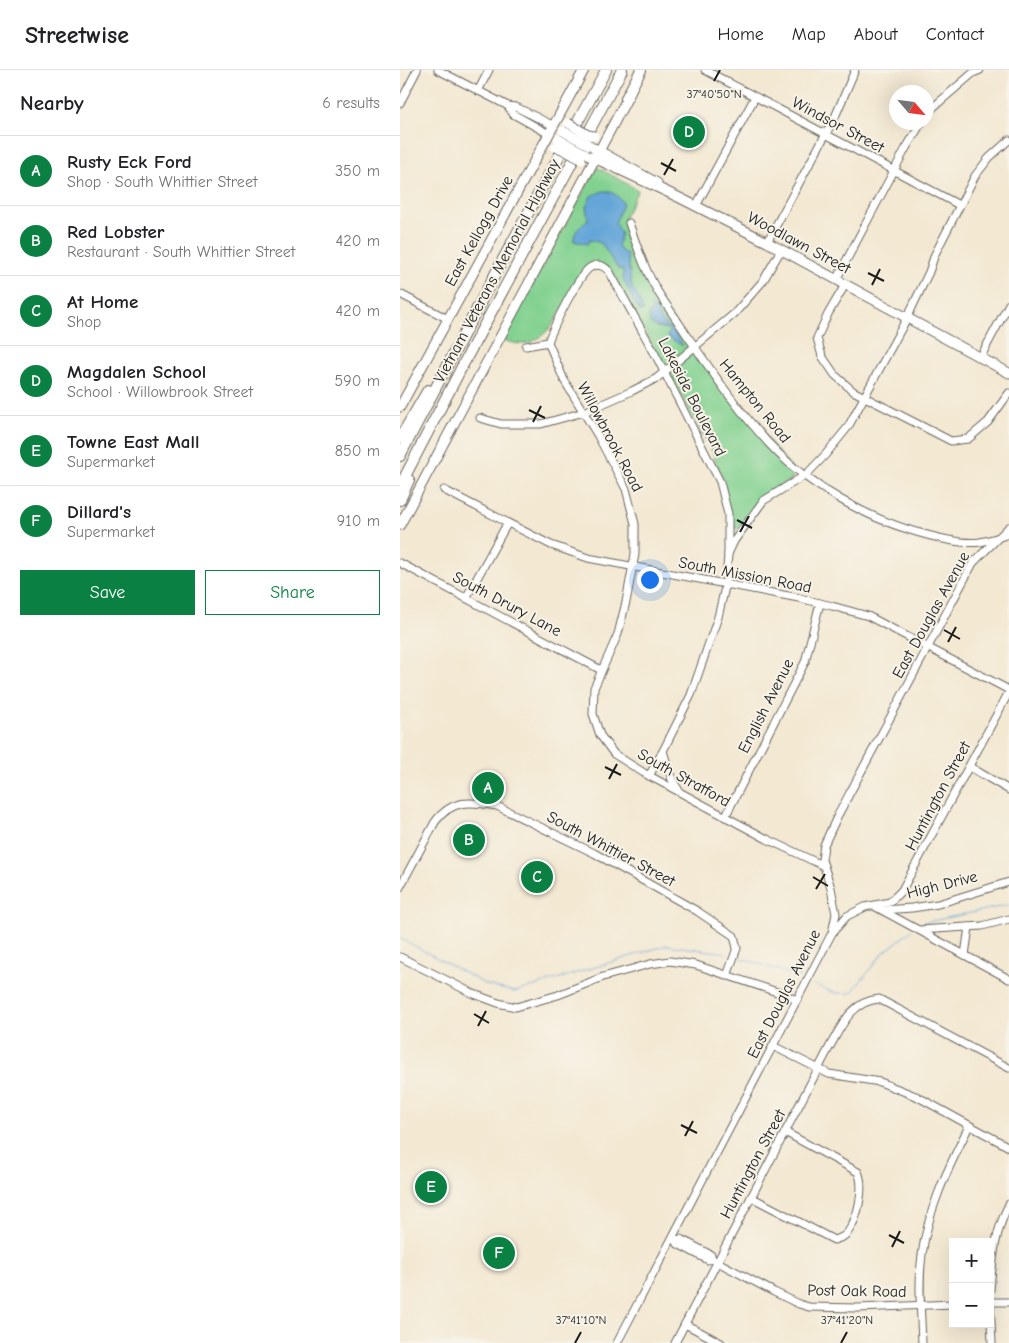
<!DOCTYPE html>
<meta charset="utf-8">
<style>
:root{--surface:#fff;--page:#f6f6f6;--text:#202124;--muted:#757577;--line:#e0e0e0;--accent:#0b8043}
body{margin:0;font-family:"Comic Neue",sans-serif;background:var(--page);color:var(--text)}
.controls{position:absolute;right:15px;bottom:15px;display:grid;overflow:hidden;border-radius:0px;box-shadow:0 5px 20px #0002}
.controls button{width:45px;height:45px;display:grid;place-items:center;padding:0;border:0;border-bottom:1px solid var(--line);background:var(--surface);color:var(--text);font:25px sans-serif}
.compass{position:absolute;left:489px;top:15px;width:45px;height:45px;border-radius:50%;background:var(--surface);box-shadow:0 5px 20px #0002;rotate:118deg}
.you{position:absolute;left:249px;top:509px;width:18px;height:18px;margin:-12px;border:4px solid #fff;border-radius:50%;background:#1a73e8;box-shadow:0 0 0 8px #1a73e833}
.badge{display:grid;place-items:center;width:32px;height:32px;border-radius:50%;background:var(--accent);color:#fff;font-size:16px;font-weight:700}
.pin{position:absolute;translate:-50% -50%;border:2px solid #fff;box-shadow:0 1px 5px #0006}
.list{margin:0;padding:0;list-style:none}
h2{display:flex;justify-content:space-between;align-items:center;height:65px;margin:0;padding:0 20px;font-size:21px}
h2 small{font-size:16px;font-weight:400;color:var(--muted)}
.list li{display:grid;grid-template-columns:32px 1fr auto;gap:15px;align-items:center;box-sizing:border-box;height:70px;padding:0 20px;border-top:1px solid var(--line)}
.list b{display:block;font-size:19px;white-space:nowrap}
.list p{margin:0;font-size:16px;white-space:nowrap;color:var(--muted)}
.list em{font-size:16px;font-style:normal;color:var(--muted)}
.actions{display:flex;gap:10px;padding:15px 20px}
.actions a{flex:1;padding:11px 0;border:1px solid var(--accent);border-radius:0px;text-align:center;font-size:18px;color:var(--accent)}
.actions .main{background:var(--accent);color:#fff}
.map{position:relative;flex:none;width:609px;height:1273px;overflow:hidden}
header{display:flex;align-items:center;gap:30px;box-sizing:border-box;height:70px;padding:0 25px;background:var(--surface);border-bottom:1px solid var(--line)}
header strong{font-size:24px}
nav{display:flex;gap:28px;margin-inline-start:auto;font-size:18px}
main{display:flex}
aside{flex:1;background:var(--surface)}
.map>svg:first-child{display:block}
.green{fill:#82d190;stroke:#4f7656}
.water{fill:#65a6d8;stroke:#40617a}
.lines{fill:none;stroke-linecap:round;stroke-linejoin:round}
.stream{stroke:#65a6d8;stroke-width:1}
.minor-casing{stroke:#67635c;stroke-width:9}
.major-casing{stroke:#67635c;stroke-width:11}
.highway-casing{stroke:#67635c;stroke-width:12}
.minor{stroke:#fff;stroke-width:7}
.major{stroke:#fff;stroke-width:9}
.highway{stroke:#fff;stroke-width:10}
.major-bridge-casing{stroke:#67635c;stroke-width:11;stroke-linecap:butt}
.major-bridge{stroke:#fff;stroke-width:9}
.ticks{fill:none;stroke:#1c1c1c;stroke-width:2}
.labels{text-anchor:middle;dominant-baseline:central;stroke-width:4;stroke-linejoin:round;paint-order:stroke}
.street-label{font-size:16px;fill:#1c1c1c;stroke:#f7f3e8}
.ticks-label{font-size:12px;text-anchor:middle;fill:#1c1c1c;stroke:#f7f3e8;stroke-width:4;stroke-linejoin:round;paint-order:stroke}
</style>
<header>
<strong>Streetwise</strong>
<nav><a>Home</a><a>Map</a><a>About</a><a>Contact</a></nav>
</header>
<main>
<aside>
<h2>Nearby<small>6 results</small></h2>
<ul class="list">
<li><span class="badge">A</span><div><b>Rusty Eck Ford</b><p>Shop · South Whittier Street</p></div><em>350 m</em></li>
<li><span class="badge">B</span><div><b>Red Lobster</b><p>Restaurant · South Whittier Street</p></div><em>420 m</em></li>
<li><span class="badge">C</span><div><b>At Home</b><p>Shop</p></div><em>420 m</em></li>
<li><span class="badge">D</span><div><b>Magdalen School</b><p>School · Willowbrook Street</p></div><em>590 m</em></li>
<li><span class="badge">E</span><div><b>Towne East Mall</b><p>Supermarket</p></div><em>850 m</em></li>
<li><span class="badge">F</span><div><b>Dillard's</b><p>Supermarket</p></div><em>910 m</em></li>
</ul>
<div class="actions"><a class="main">Save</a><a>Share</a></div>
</aside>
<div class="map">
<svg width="609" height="1273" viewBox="0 0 609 1273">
<rect width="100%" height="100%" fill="#f7f3e8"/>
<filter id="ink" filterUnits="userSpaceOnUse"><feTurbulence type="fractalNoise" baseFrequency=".02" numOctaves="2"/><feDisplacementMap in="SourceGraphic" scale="10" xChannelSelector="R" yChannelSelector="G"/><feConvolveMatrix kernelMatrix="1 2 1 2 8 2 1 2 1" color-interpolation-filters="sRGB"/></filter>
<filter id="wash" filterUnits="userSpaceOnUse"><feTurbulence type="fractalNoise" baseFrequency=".0096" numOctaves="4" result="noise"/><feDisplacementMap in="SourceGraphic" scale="20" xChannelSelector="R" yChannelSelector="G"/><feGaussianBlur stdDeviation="1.12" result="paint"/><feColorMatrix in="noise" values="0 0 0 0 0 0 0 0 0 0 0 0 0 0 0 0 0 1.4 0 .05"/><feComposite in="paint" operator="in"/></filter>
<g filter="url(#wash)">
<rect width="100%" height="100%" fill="#f3e8d2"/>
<g class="green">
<path d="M197,97l41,23 -14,28c5,43 43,91 66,127l-1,3 -20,17 -6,-1 -52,-94 -19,-7c-8,4 -13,13 -17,21 -12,22 -24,57 -53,60 -6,0 -13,-2 -19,-4z"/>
<polygon points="293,282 296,283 393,400 392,409 369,422 360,431 339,458 337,459 331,456 323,412 312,381 270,305 271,300"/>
</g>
<g class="water">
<path d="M203,121c10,1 15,3 20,13l-8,19 6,11 -3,11 3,6 6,3 5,34 6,9 6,15 -5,-2 -7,-11 -2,-7 -7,-13v-9l-5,-1 -17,-26 -11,-3 -3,4 -13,-3c-1,-10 7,-15 14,-21l-2,-13 5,-11z"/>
<path d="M252,237l5,2c2,14 6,11 14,20 5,5 9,11 12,17l-15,-9 -1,-2 3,-3 -1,-3 -13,-2 -6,-4 -2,-10h3z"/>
</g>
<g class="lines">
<g class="stream">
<polyline points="518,856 522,853 609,835"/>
<polyline points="0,868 87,915 115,922 267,875 326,883"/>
<polyline points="341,888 400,907"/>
<path d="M413,914c13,6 23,11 38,9l32,-40 29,-23"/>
</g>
</g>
</g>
<g filter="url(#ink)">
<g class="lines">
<defs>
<g id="minor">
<polyline points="38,0 108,36 116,37 154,56"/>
<polyline points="305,0 559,135"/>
<polyline points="78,21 89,0"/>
<polyline points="0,33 17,0"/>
<polyline points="108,36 113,44 149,64"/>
<polyline points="526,46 530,40 573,3 580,0"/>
<polyline points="296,136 355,27"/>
<path d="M229,153c9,27 18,53 34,77 36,52 71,109 116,154 35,34 87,63 134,77 18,5 48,14 67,11 10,-2 20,-5 29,-8"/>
<polyline points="367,172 435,47 455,0"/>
<polyline points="436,210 506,78 522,52"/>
<polyline points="445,215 428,244 417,268 422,286 435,305 453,321 551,371 568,369 588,352 609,323"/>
<polyline points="0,224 48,249"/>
<polyline points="126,276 148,272"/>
<polyline points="580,288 609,234"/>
<polyline points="80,348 101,354 141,354 184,342 232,321 257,308 334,244 363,211 381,180"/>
<polyline points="44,420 151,475 188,488 399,528 432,536 468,546 609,620"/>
<path d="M328,484v-40l-8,-32 -65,-128 -46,-83c-5,-5 -11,-8 -18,-4 -12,6 -38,61 -43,75l16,38 34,56 28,53 9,35v30l-9,48 -8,32 -24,54 -1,26 7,21 14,19 30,19 123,66 57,27"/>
<polyline points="0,493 201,600"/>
<polyline points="66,528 107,454"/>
<polyline points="570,697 609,720"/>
<polyline points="249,706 263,681"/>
<polyline points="278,719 272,710 263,681 291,625 318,547 326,513 328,484 334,471 363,431 407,404 426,384 448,357 507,248 529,202 535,184 575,106 589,88 609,70"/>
<polyline points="325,747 405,592 420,533"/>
<path d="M0,817l35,-65c17,-23 35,-21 62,-16l97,47 103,58 37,25 3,12 -10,28"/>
<polyline points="474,836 609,909"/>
<polyline points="483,840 512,838 538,834 609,812"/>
<polyline points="520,860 582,856 609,849"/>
<polyline points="432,863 447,846 465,837 490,832 502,820 609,622"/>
<polyline points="565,885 569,857"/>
<polyline points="0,887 74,924 98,933 116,937 158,925 203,907 250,894 270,891 296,895 377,922 397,930"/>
<polyline points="373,976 429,1004 480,1012 518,1027 609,1077"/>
<path d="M351,1127l83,43c6,-2 11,-3 14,-8 10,-14 17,-45 10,-60l-73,-40"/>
<polyline points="273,1168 276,1170 281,1169 311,1185 312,1189"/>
<polyline points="276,1170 278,1174 308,1190 312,1189 374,1222 399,1234 409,1237 458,1238 553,1234"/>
<path d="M590,1220c3,-32 4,-56 19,-86"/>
<polyline points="590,1232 592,1273"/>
<polyline points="590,1232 609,1232"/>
<polyline points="285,1254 321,1273"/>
<polyline points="217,1273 432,863 436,844 431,818 422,790 424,775 438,745 573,493 609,457"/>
<path d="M275,1273l154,-295c12,-21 22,-47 50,-49l130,69"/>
<path d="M522,1273c-1,-29 -4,-59 0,-88 6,-47 27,-88 47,-129"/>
</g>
<g id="major">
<polyline points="194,78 257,113"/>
<polyline points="190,86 280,128 367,172 609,303"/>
<polyline points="0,337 184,0"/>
<polyline points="0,455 230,23"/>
</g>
<g id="highway">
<polyline points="226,28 241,0"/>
<polyline points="0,368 28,320"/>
<polyline points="0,386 102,191 206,0"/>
<polyline points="0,416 67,287 222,0"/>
<polyline points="0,430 9,410"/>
</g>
</defs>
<use href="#minor" class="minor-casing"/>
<use href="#major" class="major-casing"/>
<use href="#highway" class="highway-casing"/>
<use href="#minor" class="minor"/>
<use href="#major" class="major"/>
<use href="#highway" class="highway"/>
<defs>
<g id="major-bridge">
<polyline points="168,53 188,65 194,66"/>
<polyline points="163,61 189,75"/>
<polyline points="158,69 184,83"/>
<polyline points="155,77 160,78 181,89"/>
</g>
</defs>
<use href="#major-bridge" class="major-bridge-casing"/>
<use href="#major-bridge" class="major-bridge"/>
</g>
</g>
<path class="ticks" d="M314,11l6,-11M261,93l15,8M264,105l9,-16M468,203l16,8M472,215l8,-16M129,340l16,8M133,352l8,-16M337,450l15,8M340,462l9,-16M544,560l16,9M548,572l8,-15M205,697l16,8M209,709l8,-15M413,807l15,9M416,819l9,-15M74,944l15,9M78,956l8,-15M281,1055l16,8M285,1066l8,-15M489,1165l15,8M492,1177l8,-16M175,1273l6,-11M441,1273l6,-11"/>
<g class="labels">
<g class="street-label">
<text transform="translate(438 55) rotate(28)">Windsor Street</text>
<text transform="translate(79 161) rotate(-61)">East Kellogg Drive</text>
<text transform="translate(399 173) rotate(28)">Woodlawn Street</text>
<text transform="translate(97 201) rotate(-62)">Vietnam Veterans Memorial Highway</text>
<text transform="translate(292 327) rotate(63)">Lakeside Boulevard</text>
<text transform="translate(355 331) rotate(51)">Hampton Road</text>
<text transform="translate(210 367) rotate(62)">Willowbrook Road</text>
<text transform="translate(345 505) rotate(11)">South Mission Road</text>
<text transform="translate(107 534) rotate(28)">South Drury Lane</text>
<text transform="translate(531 545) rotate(-61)">East Douglas Avenue</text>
<text transform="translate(366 636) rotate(-63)">English Avenue</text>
<text transform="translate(284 708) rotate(29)">South Stratford</text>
<text transform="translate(538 726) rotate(-62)">Huntington Street</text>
<text transform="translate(211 779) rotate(28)">South Whittier Street</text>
<text transform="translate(542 815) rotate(-14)">High Drive</text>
<text transform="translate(384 924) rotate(-63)">East Douglas Avenue</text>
<text transform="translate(353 1094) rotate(-62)">Huntington Street</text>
<text transform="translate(457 1221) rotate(1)">Post Oak Road</text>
</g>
</g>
<g class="ticks-label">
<text x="314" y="28">37°40'50"N</text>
<text x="181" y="1254">37°41'10"N</text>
<text x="447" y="1254">37°41'20"N</text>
</g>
</svg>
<div class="controls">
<button>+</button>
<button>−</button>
</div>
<svg class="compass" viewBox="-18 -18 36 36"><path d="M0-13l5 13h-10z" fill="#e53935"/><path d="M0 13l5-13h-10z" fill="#757577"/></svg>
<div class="you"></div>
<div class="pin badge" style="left:88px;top:718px">A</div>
<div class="pin badge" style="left:69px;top:770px">B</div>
<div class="pin badge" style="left:137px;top:807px">C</div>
<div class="pin badge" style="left:289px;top:62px">D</div>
<div class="pin badge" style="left:31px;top:1117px">E</div>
<div class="pin badge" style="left:99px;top:1183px">F</div>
</div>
</main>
